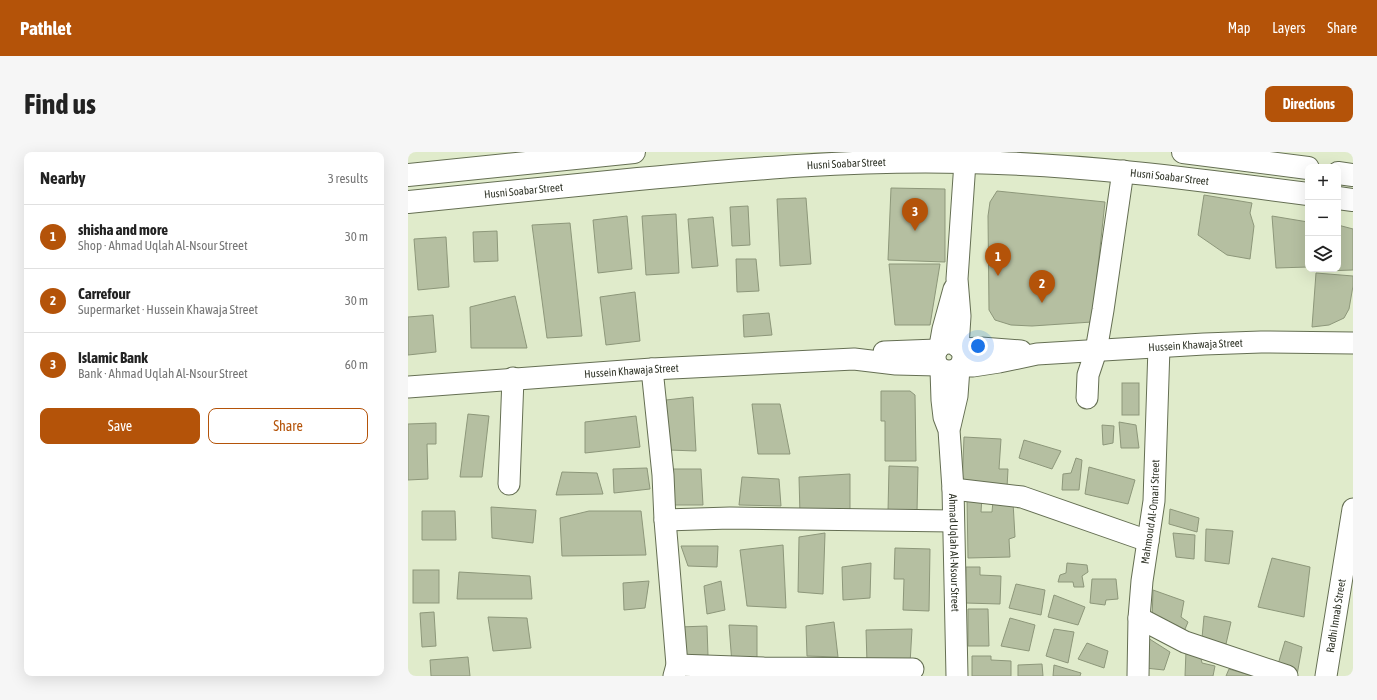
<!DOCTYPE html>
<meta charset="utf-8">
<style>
:root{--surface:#fff;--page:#f6f6f6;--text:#222;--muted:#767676;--line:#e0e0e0;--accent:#b45309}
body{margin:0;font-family:"Asap Condensed",sans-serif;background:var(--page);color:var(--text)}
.controls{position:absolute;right:12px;top:12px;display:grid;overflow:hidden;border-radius:8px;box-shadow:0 4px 16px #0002}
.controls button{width:36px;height:36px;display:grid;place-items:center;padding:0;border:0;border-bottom:1px solid var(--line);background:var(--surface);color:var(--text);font:20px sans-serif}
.you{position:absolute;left:570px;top:194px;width:14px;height:14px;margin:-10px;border:3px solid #fff;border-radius:50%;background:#1a73e8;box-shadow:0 0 0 6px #1a73e833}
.badge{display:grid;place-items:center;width:26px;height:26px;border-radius:50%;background:var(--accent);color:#fff;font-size:13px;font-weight:700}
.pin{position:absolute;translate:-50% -33px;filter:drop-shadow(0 1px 2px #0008)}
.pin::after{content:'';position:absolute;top:21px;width:14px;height:12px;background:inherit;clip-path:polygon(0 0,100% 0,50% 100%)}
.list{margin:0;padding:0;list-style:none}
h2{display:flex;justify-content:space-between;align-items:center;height:52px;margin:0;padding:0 16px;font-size:17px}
h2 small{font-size:13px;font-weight:400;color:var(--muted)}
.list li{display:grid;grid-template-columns:26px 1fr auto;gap:12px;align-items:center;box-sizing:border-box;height:64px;padding:0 16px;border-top:1px solid var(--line)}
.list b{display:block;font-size:15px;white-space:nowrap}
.list p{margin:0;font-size:13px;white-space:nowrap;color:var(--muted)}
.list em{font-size:13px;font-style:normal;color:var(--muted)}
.actions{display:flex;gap:8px;padding:12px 16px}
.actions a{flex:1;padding:9px 0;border:1px solid var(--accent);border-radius:8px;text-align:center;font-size:14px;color:var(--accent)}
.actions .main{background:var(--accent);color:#fff}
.icon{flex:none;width:22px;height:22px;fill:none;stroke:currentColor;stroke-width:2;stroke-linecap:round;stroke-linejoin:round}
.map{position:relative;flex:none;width:945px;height:524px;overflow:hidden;border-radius:8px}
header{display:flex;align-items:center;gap:24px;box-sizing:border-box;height:56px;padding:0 20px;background:var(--accent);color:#fff}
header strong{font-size:19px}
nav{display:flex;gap:22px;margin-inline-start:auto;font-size:14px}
.intro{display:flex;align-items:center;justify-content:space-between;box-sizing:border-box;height:96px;padding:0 24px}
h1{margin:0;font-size:28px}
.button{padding:10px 18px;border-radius:8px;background:var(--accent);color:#fff;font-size:14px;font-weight:700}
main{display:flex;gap:24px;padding:0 24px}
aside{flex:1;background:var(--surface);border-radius:8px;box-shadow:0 4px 16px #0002}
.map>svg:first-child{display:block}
.building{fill:#b5bfa1;stroke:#8d977a}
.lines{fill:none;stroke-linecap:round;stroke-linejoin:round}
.minor-casing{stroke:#656f53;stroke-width:23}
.major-casing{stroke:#656f53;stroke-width:24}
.minor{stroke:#fff;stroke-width:21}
.major{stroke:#fff;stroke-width:22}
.labels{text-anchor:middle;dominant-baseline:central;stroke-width:4;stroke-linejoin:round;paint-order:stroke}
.street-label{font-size:11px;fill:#32362a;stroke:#edf8d8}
</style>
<header>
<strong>Pathlet</strong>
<nav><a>Map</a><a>Layers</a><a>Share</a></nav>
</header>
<div class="intro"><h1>Find us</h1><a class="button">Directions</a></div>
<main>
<aside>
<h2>Nearby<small>3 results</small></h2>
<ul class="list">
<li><span class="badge">1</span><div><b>shisha and more</b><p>Shop · Ahmad Uqlah Al-Nsour Street</p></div><em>30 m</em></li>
<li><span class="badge">2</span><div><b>Carrefour</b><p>Supermarket · Hussein Khawaja Street</p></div><em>30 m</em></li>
<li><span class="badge">3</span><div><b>Islamic Bank</b><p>Bank · Ahmad Uqlah Al-Nsour Street</p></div><em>60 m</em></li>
</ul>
<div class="actions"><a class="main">Save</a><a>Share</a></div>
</aside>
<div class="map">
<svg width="945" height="524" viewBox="0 0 945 524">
<rect width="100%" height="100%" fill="#e0ebcb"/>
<g class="building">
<polygon points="483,36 537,37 537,110 480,108"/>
<polygon points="589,39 697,50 684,170 624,174 603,173 587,168 581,158 580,64 582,50"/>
<polygon points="796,43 844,51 842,61 846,74 842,107 819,103 790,83"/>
<polygon points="398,46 403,112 372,114 369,47"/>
<polygon points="340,54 342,93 324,94 322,55"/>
<polygon points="268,62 271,121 238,123 234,64"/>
<polygon points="219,64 224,117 190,121 185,68"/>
<polygon points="864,64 900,70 900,115 868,116"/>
<polygon points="305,65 310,114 284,116 280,67"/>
<polygon points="162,71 174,184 139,186 124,73"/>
<polygon points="930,73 945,77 945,118 915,119 915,117 930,117"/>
<polygon points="89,79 90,109 66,110 65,80"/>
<polygon points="38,85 41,135 10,138 6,87"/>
<polygon points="328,107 348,107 351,139 329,140"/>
<polygon points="481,112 532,112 522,173 487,173"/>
<polygon points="908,121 945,124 945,134 941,157 936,166 921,173 904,175"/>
<polygon points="227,140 232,189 198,193 192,145"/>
<polygon points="107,144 119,196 63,196 62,155"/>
<polygon points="361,161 364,183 336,185 335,163"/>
<polygon points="25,163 28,200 0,203 0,165"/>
<rect x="714" y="231" width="17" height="32"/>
<polygon points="473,239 502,239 507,243 508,309 477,309 477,269 473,269"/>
<polygon points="285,245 288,299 261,298 258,248"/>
<polygon points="344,252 372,252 382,302 350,302"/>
<polygon points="60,262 81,264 74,325 52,325"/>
<polygon points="228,264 232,295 177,301 177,270"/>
<polygon points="711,270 728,273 731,296 713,296"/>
<polygon points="28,271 28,292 19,292 20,327 0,328 0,272"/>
<polygon points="694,273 706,274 705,291 695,293"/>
<polygon points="556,285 593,287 591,317 600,317 599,336 554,335"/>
<polygon points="616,288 653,299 644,317 611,306"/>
<polygon points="668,306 674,308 671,338 654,338 655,322 663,321"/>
<polygon points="481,314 510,315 509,360 480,360"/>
<polygon points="681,315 727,328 720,352 677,342"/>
<polygon points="239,316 242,337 206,341 205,317"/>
<polygon points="265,317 293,317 295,353 265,353"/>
<polygon points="154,320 189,321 195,342 148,343"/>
<polygon points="442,322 442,361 392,363 391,325"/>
<polygon points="334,325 371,327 373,354 331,353"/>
<polygon points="559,345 574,345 573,360 584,360 585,349 605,350 607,385 601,387 602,405 560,406"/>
<polygon points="83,355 128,358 125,391 84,386"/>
<polygon points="762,357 791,366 789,380 761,372"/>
<polygon points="14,359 47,359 48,388 14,388"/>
<polygon points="181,359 233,359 238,403 154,404 152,366"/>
<polygon points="798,377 825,379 821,412 797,409"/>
<polygon points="417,381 415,442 390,440 391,385"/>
<polygon points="765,381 787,383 786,407 768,405"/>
<polygon points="375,393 378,456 339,454 332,398"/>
<polygon points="273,394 310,394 309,415 280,414"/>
<polygon points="487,396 522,397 521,459 495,458 496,427 486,427"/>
<polygon points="864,406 902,415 896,465 850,455"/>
<polygon points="463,411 462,446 435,448 434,415"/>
<polygon points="659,411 679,413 680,420 674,424 676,435 666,435 665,430 650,430 652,423 658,421"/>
<polygon points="558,415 572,415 572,423 593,424 592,452 557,451"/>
<rect x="5" y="418" width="26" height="33"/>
<polygon points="51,420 122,424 124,447 49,447"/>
<polygon points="684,427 708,427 710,447 698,448 697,453 682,451"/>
<polygon points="241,429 237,456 216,458 215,431"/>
<polygon points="313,429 317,458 299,462 296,434"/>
<polygon points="608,432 637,438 633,463 601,456"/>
<polygon points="745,438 776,449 773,465 780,470 775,482 744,469"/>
<polygon points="646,443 677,455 670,473 640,465"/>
<polygon points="560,457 580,457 581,494 560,494"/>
<polygon points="26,460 28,494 14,495 12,461"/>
<polygon points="796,464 823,470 818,492 794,486"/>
<polygon points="80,465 119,466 123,496 85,499"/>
<polygon points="602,466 627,473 621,499 593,494"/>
<polygon points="426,470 430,505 399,504 398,474"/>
<polygon points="321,473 349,474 349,513 324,512"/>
<polygon points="299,474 300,504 272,505 271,475"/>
<polygon points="504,477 502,512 459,511 458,478"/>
<polygon points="646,477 666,480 660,511 638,504"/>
<polygon points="740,486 762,500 756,518 737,516"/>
<polygon points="877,489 894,495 889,523 868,519"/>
<polygon points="679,491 700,499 696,516 670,507"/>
<polygon points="778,499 792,502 794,511 807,514 805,524 777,524"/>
<polygon points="564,504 583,504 583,508 603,509 603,524 564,524"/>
<polygon points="60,505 62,524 23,524 22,508"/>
<polygon points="634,512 635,524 610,524 610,513"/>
<polygon points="646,513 673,521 672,524 645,524"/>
<polygon points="821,517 845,524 818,524"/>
</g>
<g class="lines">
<defs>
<g id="minor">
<circle cx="541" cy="205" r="14"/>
<polyline points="532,194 535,177 546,137"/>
<polyline points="550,195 552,164 549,127 557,10"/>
<polyline points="553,197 573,196 613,199"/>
<polyline points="476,200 529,198"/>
<path id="s1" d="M552,214h13l26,-4 38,-8 167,-10 57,-2 92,1"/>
<polyline points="244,217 255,323 257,368 269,513 266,524"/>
<path id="s2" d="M533,218l1,30 2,17 5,13 4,59 4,187"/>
<path id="s3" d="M0,235l244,-18 202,-10 42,5 41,1"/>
<polyline points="679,246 680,223 688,199 695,158 715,19"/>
<polyline points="542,274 549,244 551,216"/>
<polyline points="101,332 105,226"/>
<polyline points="545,337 614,345 740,389"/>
<polyline points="257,368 322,366 545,369"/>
<polyline points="731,466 777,490 879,524"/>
<polyline points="269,513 356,516 505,517"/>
<path id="s4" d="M730,524l1,-58 3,-37 12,-80 5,-154"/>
<path id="s5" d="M918,524l27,-167"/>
</g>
<g id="major">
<polyline points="775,0 900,16"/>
<polyline points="930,21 945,23"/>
<polyline points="0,23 226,0"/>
<polyline points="930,46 945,48"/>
<path id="s6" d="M0,50c77,-8 154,-15 230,-23 109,-10 218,-20 327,-17 115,2 229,17 343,32"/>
</g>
</defs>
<use href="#minor" class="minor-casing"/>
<use href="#major" class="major-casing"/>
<use href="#minor" class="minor"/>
<use href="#major" class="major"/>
</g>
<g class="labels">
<g class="street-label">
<text stroke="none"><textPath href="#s6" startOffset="440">Husni Soabar Street</textPath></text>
<text stroke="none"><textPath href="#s6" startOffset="764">Husni Soabar Street</textPath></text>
<text stroke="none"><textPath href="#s6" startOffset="116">Husni Soabar Street</textPath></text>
<text stroke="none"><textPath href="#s1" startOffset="237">Hussein Khawaja Street</textPath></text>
<text stroke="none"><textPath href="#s3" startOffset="224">Hussein Khawaja Street</textPath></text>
<text stroke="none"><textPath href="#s4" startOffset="165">Mahmoud Al-Omari Street</textPath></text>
<text stroke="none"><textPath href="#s2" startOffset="184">Ahmad Uqlah Al-Nsour Street</textPath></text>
<text stroke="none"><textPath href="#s5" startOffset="61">Radhi Innab Street</textPath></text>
</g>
</g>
</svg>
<div class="controls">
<button>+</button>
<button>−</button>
<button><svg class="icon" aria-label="layers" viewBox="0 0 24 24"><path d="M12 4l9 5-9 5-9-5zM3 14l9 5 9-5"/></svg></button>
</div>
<div class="you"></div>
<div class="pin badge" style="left:590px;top:124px">1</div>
<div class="pin badge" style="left:634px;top:151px">2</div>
<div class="pin badge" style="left:507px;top:79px">3</div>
</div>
</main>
